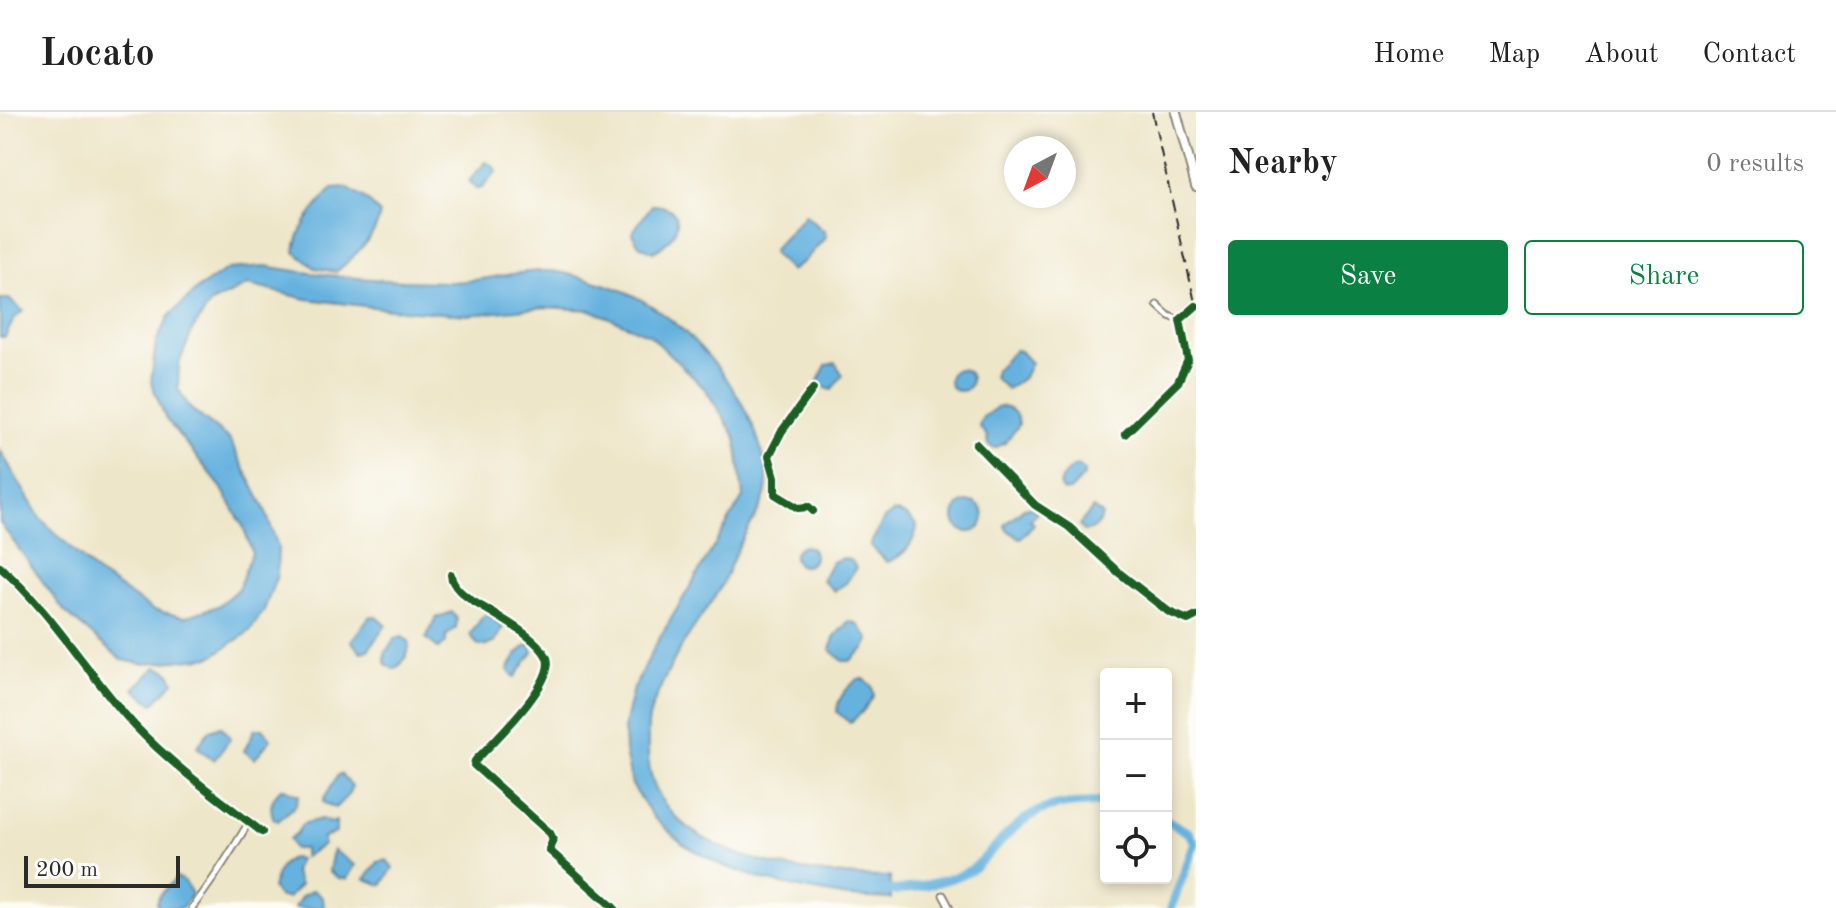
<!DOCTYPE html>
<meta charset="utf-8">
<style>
:root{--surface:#fff;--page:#f6f6f6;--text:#222;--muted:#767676;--line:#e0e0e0;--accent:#0b8043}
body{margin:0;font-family:"Old Standard TT",serif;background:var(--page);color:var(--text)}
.controls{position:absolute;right:24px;bottom:24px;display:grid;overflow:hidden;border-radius:8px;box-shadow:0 4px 12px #0003}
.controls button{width:72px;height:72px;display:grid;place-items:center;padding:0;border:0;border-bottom:2px solid var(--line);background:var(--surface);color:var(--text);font:40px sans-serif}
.compass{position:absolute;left:1004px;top:24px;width:72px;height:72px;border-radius:50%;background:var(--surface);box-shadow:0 4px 12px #0003;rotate:221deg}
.scale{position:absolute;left:24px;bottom:20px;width:156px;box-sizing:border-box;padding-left:8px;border:4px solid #2b2b2b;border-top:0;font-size:22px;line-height:28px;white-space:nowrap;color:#2b2b2b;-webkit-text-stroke:6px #fdfcf7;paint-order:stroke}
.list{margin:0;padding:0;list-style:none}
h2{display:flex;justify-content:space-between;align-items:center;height:104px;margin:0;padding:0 32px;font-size:34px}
h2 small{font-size:26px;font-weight:400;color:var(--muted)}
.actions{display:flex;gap:16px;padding:24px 32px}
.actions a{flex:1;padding:18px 0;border:2px solid var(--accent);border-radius:8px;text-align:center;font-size:28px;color:var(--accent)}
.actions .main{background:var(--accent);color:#fff}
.icon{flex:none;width:44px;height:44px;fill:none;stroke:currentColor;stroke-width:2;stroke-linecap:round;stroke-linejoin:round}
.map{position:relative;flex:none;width:1196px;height:796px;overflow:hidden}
header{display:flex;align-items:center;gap:48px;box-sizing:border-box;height:112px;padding:0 40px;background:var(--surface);border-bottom:2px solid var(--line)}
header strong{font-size:38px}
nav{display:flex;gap:44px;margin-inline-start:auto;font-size:28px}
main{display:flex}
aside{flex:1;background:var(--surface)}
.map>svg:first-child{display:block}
.water{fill:#66b2df;stroke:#486e85;stroke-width:2}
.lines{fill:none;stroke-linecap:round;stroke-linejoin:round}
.river{stroke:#66b2df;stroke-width:9}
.minor-casing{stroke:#8c887a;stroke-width:9}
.highway-casing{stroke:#8c887a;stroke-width:12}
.minor{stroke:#fff;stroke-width:5}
.highway{stroke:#fff;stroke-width:8}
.rail{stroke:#2b2b2b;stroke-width:2;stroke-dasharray:12 6;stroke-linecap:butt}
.cycleway-casing{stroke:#fdfcf7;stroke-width:13}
.cycleway{stroke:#1b5e20;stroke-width:8}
</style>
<header>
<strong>Locato</strong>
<nav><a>Home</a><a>Map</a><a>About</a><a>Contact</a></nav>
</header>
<main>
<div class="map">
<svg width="1196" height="796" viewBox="0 0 1196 796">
<rect width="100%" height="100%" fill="#fdfcf7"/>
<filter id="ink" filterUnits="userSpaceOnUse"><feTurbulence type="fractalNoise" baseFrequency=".0125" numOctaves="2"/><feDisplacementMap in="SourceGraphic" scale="16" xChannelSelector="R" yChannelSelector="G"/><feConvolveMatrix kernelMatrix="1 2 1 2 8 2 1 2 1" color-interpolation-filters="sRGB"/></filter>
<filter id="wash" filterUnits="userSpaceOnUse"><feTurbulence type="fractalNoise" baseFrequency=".006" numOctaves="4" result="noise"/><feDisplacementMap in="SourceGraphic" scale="32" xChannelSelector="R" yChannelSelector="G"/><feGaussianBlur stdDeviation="1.8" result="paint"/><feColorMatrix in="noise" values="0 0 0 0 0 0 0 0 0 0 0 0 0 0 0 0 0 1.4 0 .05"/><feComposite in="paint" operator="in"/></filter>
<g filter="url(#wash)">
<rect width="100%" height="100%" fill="#eee6c9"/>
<g class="water">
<polygon points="486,50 493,54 496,60 482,76 476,77 469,69"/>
<path d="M347,76l21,13 12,13c-3,21 -28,45 -44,58l-21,-4 -20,-16c2,-26 21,-44 37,-63z"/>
<path d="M652,93c40,1 26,35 1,47l-14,-7 -7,-12z"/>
<polygon points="805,103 825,120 826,125 803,150 791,159 773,142 773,138"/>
<path d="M265,154c63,11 123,16 187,16 33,-1 65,-12 97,-11 15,0 63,15 77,21 59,27 118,95 135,157 4,14 8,28 5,42 -4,18 -16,34 -24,49 -9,16 -14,34 -23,50 -15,24 -33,46 -46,72 -9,18 -19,36 -24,56 -2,9 -1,20 -1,30 -2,110 161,129 242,129l1,22 -43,-2 -44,-8 -40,-9 -43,-15 -38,-21 -29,-26 -22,-33 -7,-33 -1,-25 8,-35 23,-46 88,-149 -7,-59 -30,-48 -56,-55 -59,-25 -46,-3 -77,8 -79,-6 -82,-10 -59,-14 -37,18 -18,26 -14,35 -1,25 13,20 38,30 35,68 14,40 -1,28 -13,35 -14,21 -39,26 -66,7 -23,-4 -57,-48 -65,-89v-73l40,68 56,54 57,38 32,7 33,-11 20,-17 14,-37 -9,-26 -22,-39 -55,-68 -15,-37 5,-40 13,-26 31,-29 28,-18z"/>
<polygon points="0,187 9,187 23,199 14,207 5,225 0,225"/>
<polygon points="1015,238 1020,239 1031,251 1024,265 1007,277 994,266 996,257"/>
<polygon points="835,251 843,263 831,278 818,272 818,269 826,253"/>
<circle cx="960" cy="268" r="11"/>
<path d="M999,294c11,1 20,8 20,19l-14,18 -10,5 -7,-3 -1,-9 -8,-10 4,-9z"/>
<path d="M1077,353l7,6v5l-14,15h-7l-3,-4c1,-10 8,-17 17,-22z"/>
<circle cx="969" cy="405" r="15"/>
<polygon points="1030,395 1037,401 1030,408 1034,412 1020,427 1006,417 1005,412 1024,396"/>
<path d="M1093,396l9,7c-2,8 -10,17 -18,16l-5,-6z"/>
<path d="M893,400c11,0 17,6 24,14 -2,17 -14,31 -30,36l-17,-17 14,-26z"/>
<circle cx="804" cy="444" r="10"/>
<polygon points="843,446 852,449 856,456 846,471 834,479 822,468 832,450"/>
<polygon points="452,500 457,507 456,516 446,524 446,530 439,537 426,526 436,506"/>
<polygon points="488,503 503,515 495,530 486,534 477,532 470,523 483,504"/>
<polygon points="370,504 377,505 386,513 368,538 361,540 351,529"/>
<polygon points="849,509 858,512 869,528 865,536 850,549 843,549 830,537 835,524"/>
<path d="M402,525l7,4c1,11 -6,25 -16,28l-8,-6v-10l10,-15z"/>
<path d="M530,532l3,8 -18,25 -7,-7c4,-8 12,-23 22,-26z"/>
<path d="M156,555c10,2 15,5 18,15l-21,22 -19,-15z"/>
<path d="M858,567h6l8,7 2,10 -11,15 -13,12 -13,-11c0,-14 10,-24 21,-33z"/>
<polygon points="221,614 231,626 214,648 197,635 210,618"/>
<polygon points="255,617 264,617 271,627 255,647 244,639"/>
<polygon points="341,662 352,674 348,683 335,696 323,690 324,686 338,663"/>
<path d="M282,676l17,7 -3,10 -18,16 -4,-2c-6,-13 -2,-22 8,-31z"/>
<polygon points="321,707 331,711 336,709 336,721 323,726 323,733 304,745 304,737 294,737 289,727 297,721 302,712"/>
<polygon points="333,738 355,753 347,767 338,766 329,759"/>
<path d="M291,746l8,1 -5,12 6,14 -12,13 -9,-1 -7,-9c5,-13 6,-23 19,-30z"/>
<polygon points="387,748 393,756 382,773 365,767 378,750"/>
<polygon points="177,765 185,770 192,782 182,796 160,796 157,791 159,784"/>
<polygon points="313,778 323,786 324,796 294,796 302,784"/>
</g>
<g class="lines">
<g class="river">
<polyline points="1166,708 1189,721 1195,731 1171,796"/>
<path d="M881,779c19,1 78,-11 94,-24 19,-17 36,-41 59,-53 22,-13 48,-9 72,-13"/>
</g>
</g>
</g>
<g filter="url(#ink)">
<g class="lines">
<defs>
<g id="minor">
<polyline points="1157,193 1169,204 1180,208"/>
<polyline points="1125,322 1178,270 1188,248 1180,208 1196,194"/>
<polyline points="976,332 1035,393 1069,415 1118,460 1169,500 1188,508 1196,504"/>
<polyline points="813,399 809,395 798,396 775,382 775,365 769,344 782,319 813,277"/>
<path d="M0,455c53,46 88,108 135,159 38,40 83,72 127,106"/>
<path d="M451,463c1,12 14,21 23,27 19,11 65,36 73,56 9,25 -56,86 -72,103l-1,4 76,68 3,6 -4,11 65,58"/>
<polyline points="943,783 950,796"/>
<path d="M192,796c21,-27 39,-56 57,-86"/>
</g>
<polyline id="highway" points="1176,0 1196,74"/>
</defs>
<use href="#minor" class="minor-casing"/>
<use href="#highway" class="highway-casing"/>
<use href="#minor" class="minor"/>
<use href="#highway" class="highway"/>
<polyline class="rail" points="1152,0 1196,195"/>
<defs>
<g id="cycleway">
<polyline points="1125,322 1178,270 1188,248 1180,208 1196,194"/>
<polyline points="976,332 1035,393 1069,415 1118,460 1169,500 1188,508 1196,504"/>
<polyline points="813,399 809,395 798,396 775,382 775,365 769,344 782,319 813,277"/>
<path d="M0,455c53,46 88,108 135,159 38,40 83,72 127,106"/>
<path d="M451,463c1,12 14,21 23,27 19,11 65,36 73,56 9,25 -56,86 -72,103l-1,4 76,68 3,6 -4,11 65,58"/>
</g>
</defs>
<use href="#cycleway" class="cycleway-casing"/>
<use href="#cycleway" class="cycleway"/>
</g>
</g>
</svg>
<div class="controls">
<button>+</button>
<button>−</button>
<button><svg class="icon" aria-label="locate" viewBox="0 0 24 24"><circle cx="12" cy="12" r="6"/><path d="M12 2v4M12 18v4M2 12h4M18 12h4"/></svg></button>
</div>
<svg class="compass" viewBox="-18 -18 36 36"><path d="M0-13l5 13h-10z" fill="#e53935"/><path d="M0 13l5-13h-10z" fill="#767676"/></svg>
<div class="scale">200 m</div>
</div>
<aside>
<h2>Nearby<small>0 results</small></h2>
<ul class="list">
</ul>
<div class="actions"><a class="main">Save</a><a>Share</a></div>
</aside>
</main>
